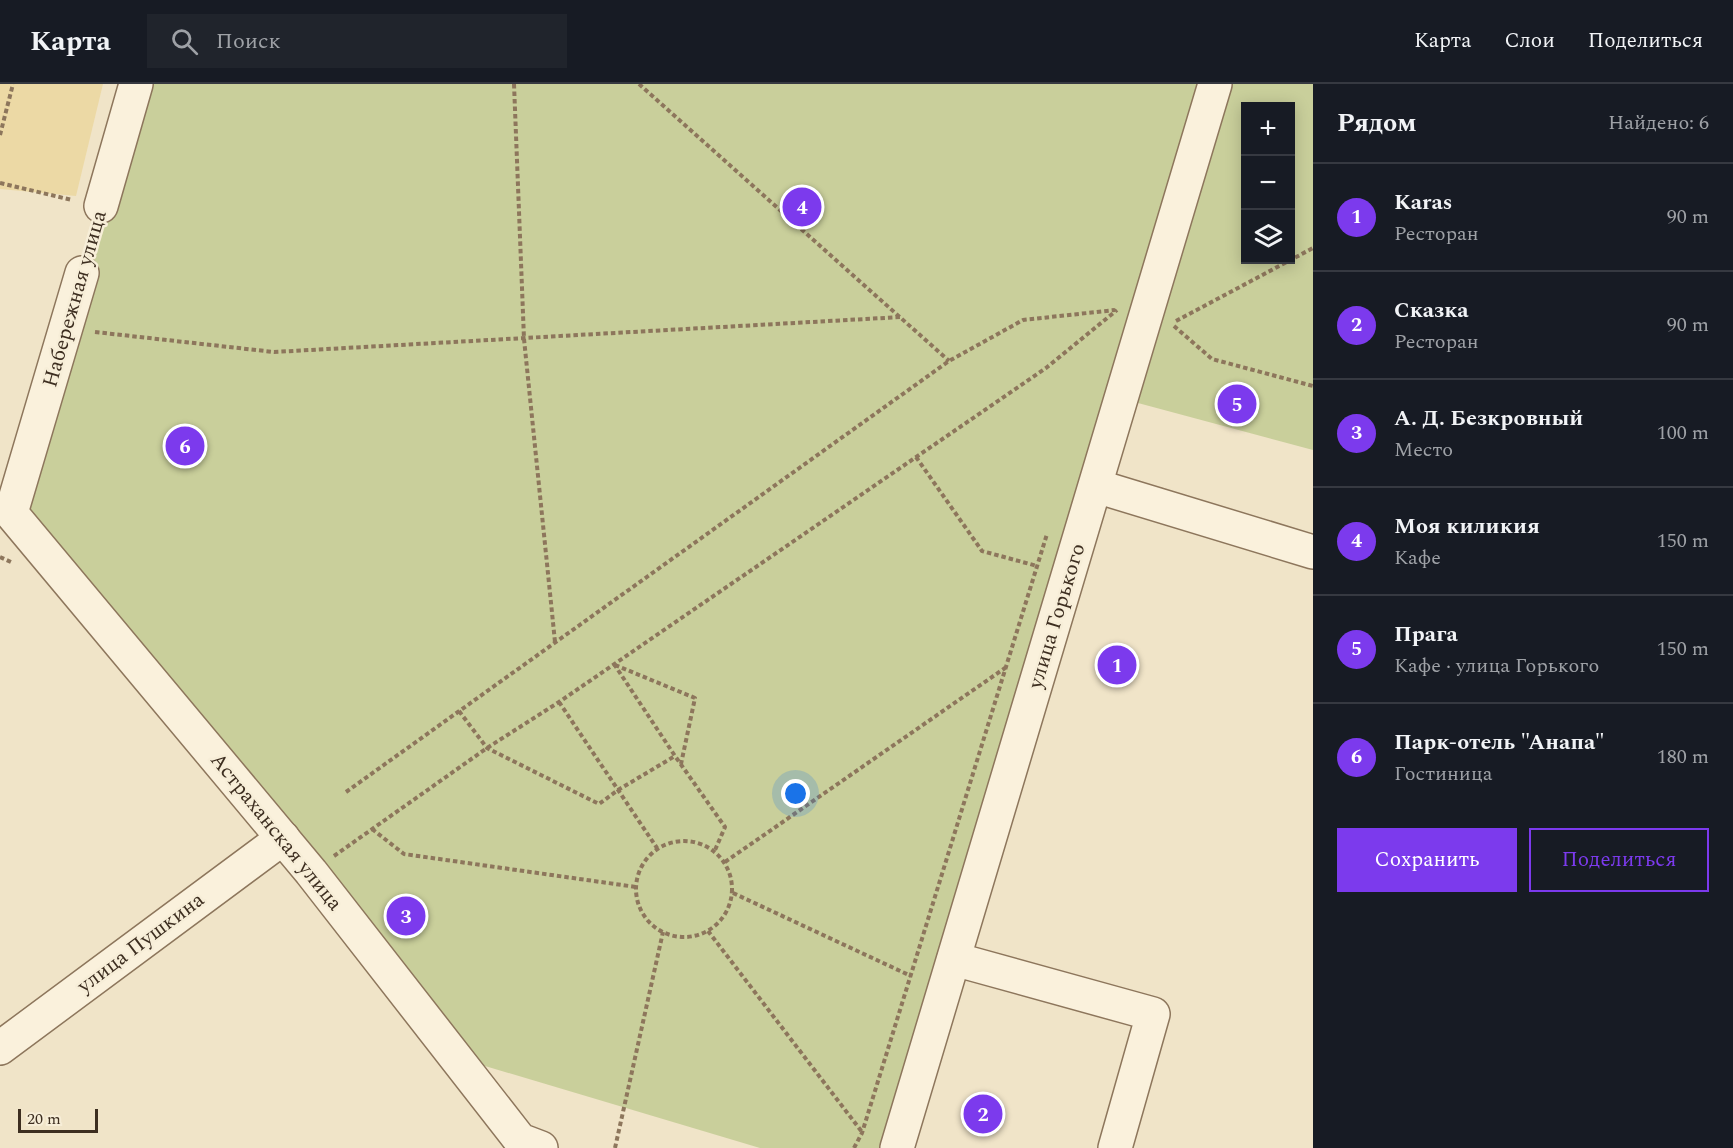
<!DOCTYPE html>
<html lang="ru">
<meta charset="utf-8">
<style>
:root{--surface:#171b24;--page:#20242c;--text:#f1f3f6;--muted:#9ea1a6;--line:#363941;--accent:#7c3aed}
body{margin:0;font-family:Spectral,serif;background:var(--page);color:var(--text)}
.controls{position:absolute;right:18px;top:18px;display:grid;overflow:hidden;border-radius:0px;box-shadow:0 3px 15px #0003}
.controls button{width:54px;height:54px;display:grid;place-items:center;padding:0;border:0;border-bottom:2px solid var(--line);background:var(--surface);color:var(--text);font:30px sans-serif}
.scale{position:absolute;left:18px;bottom:15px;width:80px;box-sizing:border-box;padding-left:6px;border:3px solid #3d2e20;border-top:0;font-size:16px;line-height:21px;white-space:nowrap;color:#3d2e20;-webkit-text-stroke:4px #f7eed8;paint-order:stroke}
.you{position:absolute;left:796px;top:710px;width:21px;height:21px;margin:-15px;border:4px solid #fff;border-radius:50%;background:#1a73e8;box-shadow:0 0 0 9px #1a73e833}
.badge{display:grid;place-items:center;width:39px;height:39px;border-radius:50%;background:var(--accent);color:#fff;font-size:20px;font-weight:700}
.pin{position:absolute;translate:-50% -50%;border:3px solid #fff;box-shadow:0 2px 6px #0006}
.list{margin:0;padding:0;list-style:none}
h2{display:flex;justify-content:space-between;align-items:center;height:78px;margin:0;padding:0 24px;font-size:26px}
h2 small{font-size:20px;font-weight:400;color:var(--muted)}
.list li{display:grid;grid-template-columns:39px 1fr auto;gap:18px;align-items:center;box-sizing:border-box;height:108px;padding:0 24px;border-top:2px solid var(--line)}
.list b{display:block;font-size:22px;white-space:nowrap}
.list p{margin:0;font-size:20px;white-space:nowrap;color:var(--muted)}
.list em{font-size:20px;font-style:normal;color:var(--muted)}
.actions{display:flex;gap:12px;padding:18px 24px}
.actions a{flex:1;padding:14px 0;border:2px solid var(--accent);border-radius:0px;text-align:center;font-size:21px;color:var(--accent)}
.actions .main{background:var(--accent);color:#fff}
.icon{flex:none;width:33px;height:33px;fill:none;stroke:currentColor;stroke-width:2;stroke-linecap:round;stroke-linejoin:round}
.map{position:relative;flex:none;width:1313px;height:1064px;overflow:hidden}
header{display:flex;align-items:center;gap:36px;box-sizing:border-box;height:84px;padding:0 30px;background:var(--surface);border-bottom:2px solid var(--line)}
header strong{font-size:28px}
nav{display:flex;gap:33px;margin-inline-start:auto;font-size:21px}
.search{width:420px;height:54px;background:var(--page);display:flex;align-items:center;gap:15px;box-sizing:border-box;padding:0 21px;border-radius:0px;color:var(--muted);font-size:22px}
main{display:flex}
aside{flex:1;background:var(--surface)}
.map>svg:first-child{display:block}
.green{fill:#c9cf9b;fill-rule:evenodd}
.sand{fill:#ecd9a5}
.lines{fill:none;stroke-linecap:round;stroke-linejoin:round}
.minor-casing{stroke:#8d765c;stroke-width:36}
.path{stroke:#8d765c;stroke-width:4;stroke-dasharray:4.5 3;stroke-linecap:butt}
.minor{stroke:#faf1dc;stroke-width:33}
.labels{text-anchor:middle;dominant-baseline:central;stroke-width:5;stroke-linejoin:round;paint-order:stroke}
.street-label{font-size:21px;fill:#3d2e20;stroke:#f7eed8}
</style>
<header>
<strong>Карта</strong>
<div class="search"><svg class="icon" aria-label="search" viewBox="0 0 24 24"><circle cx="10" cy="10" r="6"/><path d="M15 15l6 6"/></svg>Поиск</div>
<nav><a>Карта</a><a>Слои</a><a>Поделиться</a></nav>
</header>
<main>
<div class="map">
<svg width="1313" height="1064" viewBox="0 0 1313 1064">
<rect width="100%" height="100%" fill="#f0e4c8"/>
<g class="green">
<polygon points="136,0 1215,0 897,1064 760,1064 455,973 11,429"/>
<path d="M1233,0h80v366l-175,-47zM1290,22v154h-44v-154z"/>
</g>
<polygon class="sand" points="0,0 103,0 76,112 0,105"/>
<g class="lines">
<defs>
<g id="minor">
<polyline points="101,122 136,0"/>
<polyline points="82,189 11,429 311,788 520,1056 541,1064"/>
<polyline points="1096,402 1313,468"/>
<polyline points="954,875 1153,930 1115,1064"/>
<polyline points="0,964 283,754"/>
<polyline points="897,1064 1215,0"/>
</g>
</defs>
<use href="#minor" class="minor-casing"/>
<g class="path">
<polyline points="514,0 524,255 555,558"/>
<polyline points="639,0 949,277"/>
<polyline points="0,51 13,0"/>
<polyline points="0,99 72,116"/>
<polyline points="1176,237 1313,164"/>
<polyline points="1174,242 1212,275 1313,302"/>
<polyline points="95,248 274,268 901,233"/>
<polyline points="916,373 982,467 1037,482"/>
<polyline points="0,473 13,479"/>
<polyline points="614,580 675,672 725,743 715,766"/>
<polyline points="615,581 695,614 681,680"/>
<polyline points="559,618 657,764"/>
<polyline points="459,627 487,664 599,720 618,706 675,672"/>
<polyline points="346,708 949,277 1023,236 1115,226"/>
<polyline points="372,745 404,770 636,803"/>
<circle cx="684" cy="805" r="48"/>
<polyline points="334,772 487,664 559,618 1046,284 1117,226"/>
<polyline points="725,778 1005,584"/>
<polyline points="733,809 911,892"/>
<polyline points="708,847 862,1048"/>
<polyline points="615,1064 663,848"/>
<polyline points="854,1064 862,1049 1047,450"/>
</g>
<use href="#minor" class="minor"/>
</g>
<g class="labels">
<g class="street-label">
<text transform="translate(75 215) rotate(-74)">Набережная улица</text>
<text transform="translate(1057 532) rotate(-73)">улица Горького</text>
<text transform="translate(276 748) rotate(51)">Астраханская улица</text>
<text transform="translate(141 859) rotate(-37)">улица Пушкина</text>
</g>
</g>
</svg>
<div class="controls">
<button>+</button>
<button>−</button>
<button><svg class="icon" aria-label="layers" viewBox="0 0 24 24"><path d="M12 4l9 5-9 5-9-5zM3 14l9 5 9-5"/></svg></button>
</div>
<div class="scale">20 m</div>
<div class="you"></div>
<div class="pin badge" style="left:1117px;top:581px">1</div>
<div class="pin badge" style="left:983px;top:1030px">2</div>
<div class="pin badge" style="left:406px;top:832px">3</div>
<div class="pin badge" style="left:802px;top:123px">4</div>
<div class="pin badge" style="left:1237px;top:320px">5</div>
<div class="pin badge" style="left:185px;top:362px">6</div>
</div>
<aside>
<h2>Рядом<small>Найдено: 6</small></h2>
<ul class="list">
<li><span class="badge">1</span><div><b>Karas</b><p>Ресторан</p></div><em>90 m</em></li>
<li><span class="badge">2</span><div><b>Сказка</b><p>Ресторан</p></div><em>90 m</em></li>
<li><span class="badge">3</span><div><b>А. Д. Безкровный</b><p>Место</p></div><em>100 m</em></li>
<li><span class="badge">4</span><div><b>Моя киликия</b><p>Кафе</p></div><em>150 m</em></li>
<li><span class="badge">5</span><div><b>Прага</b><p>Кафе · улица Горького</p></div><em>150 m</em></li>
<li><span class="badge">6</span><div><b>Парк-отель &quot;Анапа&quot;</b><p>Гостиница</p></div><em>180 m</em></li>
</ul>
<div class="actions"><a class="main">Сохранить</a><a>Поделиться</a></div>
</aside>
</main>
